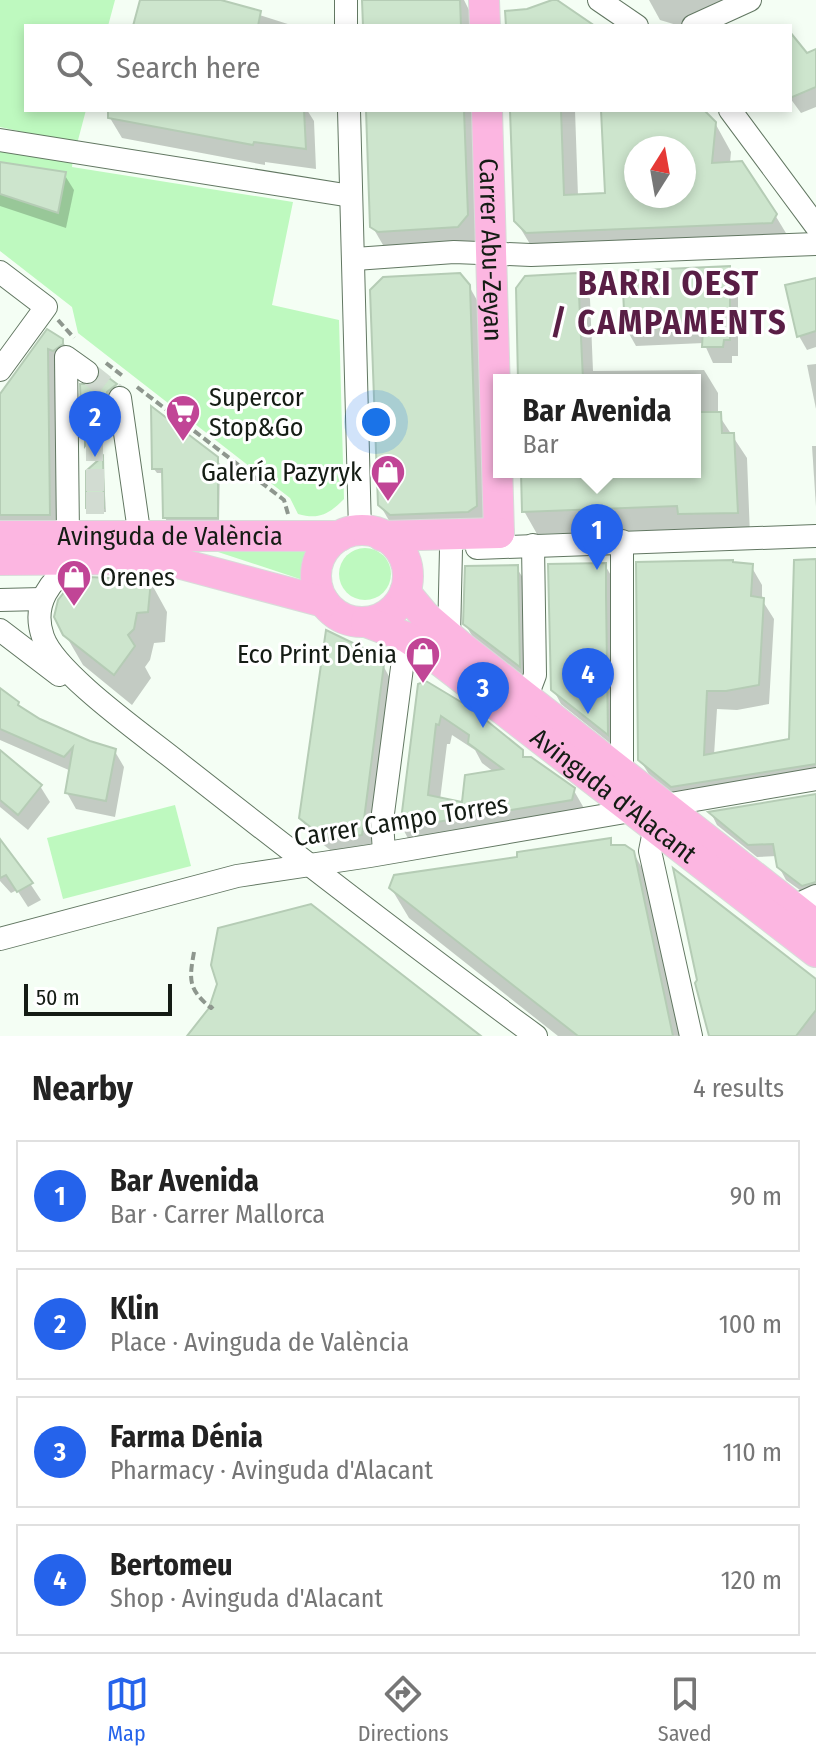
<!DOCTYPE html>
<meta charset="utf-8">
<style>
:root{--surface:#fff;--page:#f6f6f6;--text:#222;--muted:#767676;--line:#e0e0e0;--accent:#2563eb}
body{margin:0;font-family:"Fira Sans Condensed",sans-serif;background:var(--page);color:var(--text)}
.compass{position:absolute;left:624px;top:136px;width:72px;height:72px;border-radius:50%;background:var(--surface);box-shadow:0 4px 12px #0003;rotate:11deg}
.scale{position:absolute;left:24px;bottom:20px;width:148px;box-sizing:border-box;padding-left:8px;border:4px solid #141c14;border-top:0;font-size:22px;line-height:28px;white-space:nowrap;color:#141c14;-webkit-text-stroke:6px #fff;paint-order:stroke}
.you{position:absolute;left:376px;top:422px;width:28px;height:28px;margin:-20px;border:6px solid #fff;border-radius:50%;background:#1a73e8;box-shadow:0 0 0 12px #1a73e833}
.badge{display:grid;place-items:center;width:52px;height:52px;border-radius:50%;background:var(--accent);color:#fff;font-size:26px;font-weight:700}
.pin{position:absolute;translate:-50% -66px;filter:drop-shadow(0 2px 4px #0008)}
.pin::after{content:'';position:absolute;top:42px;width:28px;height:24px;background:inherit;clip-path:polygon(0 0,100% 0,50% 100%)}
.popup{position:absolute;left:493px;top:374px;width:208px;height:104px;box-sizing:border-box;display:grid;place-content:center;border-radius:0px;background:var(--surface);filter:drop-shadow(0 2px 6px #0005);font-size:26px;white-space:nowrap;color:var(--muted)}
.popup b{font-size:30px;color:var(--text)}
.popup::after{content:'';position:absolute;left:50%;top:100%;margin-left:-16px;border:16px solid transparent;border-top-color:var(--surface)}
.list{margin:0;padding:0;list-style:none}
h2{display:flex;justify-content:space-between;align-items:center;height:104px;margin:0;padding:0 32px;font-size:34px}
h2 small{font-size:26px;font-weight:400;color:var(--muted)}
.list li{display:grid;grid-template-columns:52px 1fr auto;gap:24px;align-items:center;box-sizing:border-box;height:112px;margin:0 16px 16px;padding:0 16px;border:2px solid var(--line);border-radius:0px}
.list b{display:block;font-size:30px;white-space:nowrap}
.list p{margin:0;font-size:26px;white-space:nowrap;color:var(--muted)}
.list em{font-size:26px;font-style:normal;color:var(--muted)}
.icon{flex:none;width:44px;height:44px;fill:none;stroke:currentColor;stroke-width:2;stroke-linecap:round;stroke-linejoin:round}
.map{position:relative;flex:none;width:816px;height:1036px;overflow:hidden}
.search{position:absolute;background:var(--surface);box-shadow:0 4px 12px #0003;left:24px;right:24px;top:24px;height:88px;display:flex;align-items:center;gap:20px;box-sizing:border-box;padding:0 28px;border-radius:0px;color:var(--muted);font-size:30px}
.sheet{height:616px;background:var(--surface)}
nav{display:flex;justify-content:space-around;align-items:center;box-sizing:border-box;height:112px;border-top:2px solid var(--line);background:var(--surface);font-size:22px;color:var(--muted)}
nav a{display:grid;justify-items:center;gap:4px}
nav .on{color:var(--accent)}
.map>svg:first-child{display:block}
.green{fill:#bef9bf}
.shadow{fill:#0003;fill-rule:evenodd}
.building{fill:#cde5cd;stroke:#b5ccb5;stroke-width:2;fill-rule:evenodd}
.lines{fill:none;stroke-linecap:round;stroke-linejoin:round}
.minor-tunnel{stroke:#d2dcd2;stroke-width:22;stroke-dasharray:22 11;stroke-linecap:butt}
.minor-casing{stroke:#627762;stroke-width:24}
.major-casing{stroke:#d9dbd9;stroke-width:32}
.path{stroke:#8e978e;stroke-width:4;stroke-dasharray:8 4;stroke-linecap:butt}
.minor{stroke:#fff;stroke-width:22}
.major{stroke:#fcb6e1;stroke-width:30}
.labels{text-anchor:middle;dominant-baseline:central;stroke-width:6;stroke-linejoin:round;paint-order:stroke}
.street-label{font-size:26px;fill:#141c14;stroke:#fff}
.poi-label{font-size:26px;fill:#141c14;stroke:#fff;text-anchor:start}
.district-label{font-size:34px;font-weight:bold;letter-spacing:2px;fill:#591e45;stroke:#fff}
</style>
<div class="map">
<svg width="816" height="1036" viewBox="0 0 816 1036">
<rect width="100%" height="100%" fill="#f4fef4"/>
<g class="green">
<polygon points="0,0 115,0 108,26 26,26 26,110 86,110 77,144 0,127"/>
<path d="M0,146l73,12 -1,9 221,35 -21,103 67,15 5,179c-15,15 -25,21 -46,15l-8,-16 -212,-165 -6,-26 -72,-56z"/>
<circle cx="365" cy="574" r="26"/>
<polygon points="313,548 307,563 306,581 218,552"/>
<polygon points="175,805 191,866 63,899 47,838"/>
</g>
<g class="shadow">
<polygon points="142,0 213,0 294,26 135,26"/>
<polygon points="364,0 464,0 477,26 365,26"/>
<polygon points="649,0 745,0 691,26 680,26 660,20"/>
<polygon points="790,38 806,56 816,51 816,107 801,113 790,98"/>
<polygon points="112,110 307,110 314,121 316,169 265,162 265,165 122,138 110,118"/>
<polygon points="368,110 480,110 484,247 390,257 372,226"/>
<path d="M512,110h63l3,86 29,-1 -4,-85h98l14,13 16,29 -1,11 45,52 17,28 -259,6 -17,-28zM636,148h48v48h-48z"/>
<polygon points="0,164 64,174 74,190 66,228 0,206"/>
<polygon points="729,268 738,285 738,356 732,356 732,363 713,363 704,343 636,346 627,330"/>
<polygon points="577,275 590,299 593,371 704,370 718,393 718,414 747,458 750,536 693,537 688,529 537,534 524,511 523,472 695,472 695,380 521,380"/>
<polygon points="816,280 816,347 807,350 799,336 788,287"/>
<polygon points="469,286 487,318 494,537 398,536 380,505"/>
<polygon points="49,330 62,340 80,371 71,381 67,544 0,544 0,397"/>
<polygon points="816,364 816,409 807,365"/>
<polygon points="102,375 118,390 109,397 109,415 104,414 104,428 89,448 87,418 83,413"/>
<polygon points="812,446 816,446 816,507"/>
<polygon points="103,459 106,512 91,512 88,508"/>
<polygon points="216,459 220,464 219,522 167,522 165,517 164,473 157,473 154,469"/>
<polygon points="816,561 816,784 684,806 652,779 640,760 751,566 762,585 762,600 774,619 769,704 737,710 717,709 714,755 791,741"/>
<polygon points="605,565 613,579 615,747 561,704 553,689"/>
<polygon points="516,567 525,581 527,679 474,639 465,624"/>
<polygon points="150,581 167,612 165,642 154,643 150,660 145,667 151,678 132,705 83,665 65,634"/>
<polygon points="379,658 392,682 370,851 334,853 311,835 301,818"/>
<path d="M420,685l102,67 4,8 47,29 12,21 -172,38 -11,-21zM452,735l23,15 7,13 12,9 -30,32 -24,-4 7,-56h3z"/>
<polygon points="0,691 20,709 64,733 114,750 124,767 115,817 76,809 67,793 71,771 0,740"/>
<polygon points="0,753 40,786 50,802 28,830 0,807"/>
<polygon points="816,796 816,897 811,898 786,880 779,867 777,856 757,857 717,825 711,813"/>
<polygon points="610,840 613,847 633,852 651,884 684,1036 558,1036 409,918 391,888"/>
<polygon points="0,842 31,885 41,900 28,907 17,890 11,893 0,881"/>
<polygon points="816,982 816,1036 711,1036"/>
</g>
<g class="building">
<polygon points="140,0 221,0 261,11 258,26 133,26"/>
<polygon points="362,0 460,0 461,26 363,26"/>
<polygon points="552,0 557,0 595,26 506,26 505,11 527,9"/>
<polygon points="790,32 807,53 816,49 816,87 790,98"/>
<polygon points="108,110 304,110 306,149 254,142 253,145 108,118"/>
<polygon points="366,110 464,110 468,215 458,227 378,232 370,227"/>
<path d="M510,110h51l3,85 41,-2 -4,-83h103l12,12 -4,41 30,-2 35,53 -5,9 -246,10 -12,-12zM636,148h48v48h-48z"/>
<polygon points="0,162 66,172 58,213 0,194"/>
<polygon points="730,266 730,340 724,340 723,347 702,347 703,327 625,330 622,271"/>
<polygon points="460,273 470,285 477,506 468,512 390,515 378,505 370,290 383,277"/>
<polygon points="578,273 583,380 518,380 516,288 525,276"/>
<polygon points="816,278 816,331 797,337 785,285"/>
<polygon points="47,329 63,339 63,344 53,351 48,349 50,515 0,515 0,394"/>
<polygon points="101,372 117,384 107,392 108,412 103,411 103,422 85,446 85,414 81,414 80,384 93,384 99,379"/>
<polygon points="151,406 218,457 218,518 163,518 162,469 152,469"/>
<polygon points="695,412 721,412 722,433 734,433 738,513 678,514 677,506 522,512 521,472 695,472"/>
<polygon points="103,456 104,508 86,508 86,471"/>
<polygon points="816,559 816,764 671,787 638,760 636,562 733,560 733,562 753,564 751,596 764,598 759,685 726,691 707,691 704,755 789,739 794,560"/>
<polygon points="606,563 606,595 608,735 551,690 548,564"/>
<polygon points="518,565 519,617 520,667 463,624 465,566"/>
<polygon points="89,577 151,580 148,612 137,613 134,629 128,635 135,646 114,675 63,635 54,617 58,600 69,586 80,579"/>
<polygon points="326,630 380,656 384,664 362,835 338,839 323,837 299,818"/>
<path d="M426,681l45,27 52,42v7h8l44,31 -3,12 -172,28 18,-144zM441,716l28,19 -1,8 35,26 -38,6 -3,27 -34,-7 8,-71 3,1z"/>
<polygon points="0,688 19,702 18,705 40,719 90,741 116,749 106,801 65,793 73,747 64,757 0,729"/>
<polygon points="0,750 42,785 18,815 0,800"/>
<polygon points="816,794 816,882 802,886 777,867 773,844 748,845 708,812"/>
<polygon points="611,838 611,845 625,845 634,851 673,1036 578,1036 389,888 394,875 517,857 517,852"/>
<polygon points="0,839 33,883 17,892 6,875 0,878"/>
<polygon points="673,868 816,979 816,1010 796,1036 709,1036 695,983 697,980"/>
<polygon points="311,904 391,966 481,1036 187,1036 209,1008 217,984 211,965 218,928"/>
</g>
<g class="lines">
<g class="minor-tunnel">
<polyline points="87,372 120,398"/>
<polyline points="85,422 103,422"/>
<polyline points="86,450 103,450"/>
<polyline points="86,480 104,480"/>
<polyline points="86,503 104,503"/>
</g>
<defs>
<g id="minor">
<polyline points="346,0 346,26"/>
<polyline points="599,0 637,26"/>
<polyline points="693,26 750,0"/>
<polyline points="349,110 360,531"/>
<polyline points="730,110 816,226"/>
<polyline points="0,140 351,196"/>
<polyline points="355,259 454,252 531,255 816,244"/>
<polyline points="0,272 46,307 0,370"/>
<polyline points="120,398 138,524 137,536"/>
<polyline points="68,535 66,357 87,372"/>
<polyline points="622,541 622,773"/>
<polyline points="477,548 816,536"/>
<path d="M76,561c-25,19 -45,42 -33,76 13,37 104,100 137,127 117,92 235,183 356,272"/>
<polyline points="0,600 42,599"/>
<polyline points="0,630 59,675"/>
<polyline points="449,637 451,549"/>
<polyline points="526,699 535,675 533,545"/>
<polyline points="655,826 650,851 691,1036"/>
<polyline points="384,853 382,821 406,637"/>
<polyline points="792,907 816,896"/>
<polyline points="0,939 237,876 370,856 816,779"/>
</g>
<g id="major">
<polyline points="484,0 485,26"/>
<path id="s1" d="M487,110l12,423"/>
<circle cx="362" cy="576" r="46"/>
<path id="s2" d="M0,536h340"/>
<polyline points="382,536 499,533"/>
<polyline points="0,560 153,559 174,562 324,602"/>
<polyline points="405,592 425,616 459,645 816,925"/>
<path id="s3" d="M366,622l40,15 20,13 390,302"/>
</g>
</defs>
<use href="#minor" class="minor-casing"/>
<use href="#major" class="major-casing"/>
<g class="path">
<polyline points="58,320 74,338"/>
<polyline points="106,363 124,377"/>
<polyline points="137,387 284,500 288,514"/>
<path d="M194,952c-5,28 -6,37 17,56l2,-2"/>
</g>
<use href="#minor" class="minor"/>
<use href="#major" class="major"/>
</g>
<defs>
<symbol id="supermarket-pin" viewBox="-11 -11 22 30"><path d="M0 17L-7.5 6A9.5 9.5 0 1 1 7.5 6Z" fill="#c14596" stroke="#fff"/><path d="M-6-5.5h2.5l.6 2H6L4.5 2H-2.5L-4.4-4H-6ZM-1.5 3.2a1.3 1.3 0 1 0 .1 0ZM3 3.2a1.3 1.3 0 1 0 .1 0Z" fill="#fff"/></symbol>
<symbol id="shop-pin" viewBox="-11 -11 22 30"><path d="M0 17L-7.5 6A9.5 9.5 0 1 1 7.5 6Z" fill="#c14596" stroke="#fff"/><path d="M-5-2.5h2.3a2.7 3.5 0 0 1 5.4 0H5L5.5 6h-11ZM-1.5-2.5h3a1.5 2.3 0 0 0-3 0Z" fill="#fff"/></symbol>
</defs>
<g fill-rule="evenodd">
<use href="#supermarket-pin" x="163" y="392" width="40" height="54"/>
<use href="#shop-pin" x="368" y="452" width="40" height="54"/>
<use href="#shop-pin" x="54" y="557" width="40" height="54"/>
<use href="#shop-pin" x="403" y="634" width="40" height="54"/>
</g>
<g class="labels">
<g class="street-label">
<text stroke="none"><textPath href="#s1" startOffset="140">Carrer Abu-Zeyan</textPath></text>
<text stroke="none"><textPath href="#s2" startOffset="170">Avinguda de València</textPath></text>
<text stroke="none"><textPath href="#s3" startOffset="304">Avinguda d'Alacant</textPath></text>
<text transform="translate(401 821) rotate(-9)">Carrer Campo Torres</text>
</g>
<g class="poi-label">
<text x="209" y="397">Supercor<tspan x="209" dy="30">Stop&amp;Go</tspan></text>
<text x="362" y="472" text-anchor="end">Galería Pazyryk</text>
<text x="100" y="577">Orenes</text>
<text x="397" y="654" text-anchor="end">Eco Print Dénia</text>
</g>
<g class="district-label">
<text x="669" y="283">BARRI OEST<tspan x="669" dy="39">/ CAMPAMENTS</tspan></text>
</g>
</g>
</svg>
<svg class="compass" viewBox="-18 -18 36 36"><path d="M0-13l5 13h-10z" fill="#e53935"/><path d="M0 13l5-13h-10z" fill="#767676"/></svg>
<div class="scale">50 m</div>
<div class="you"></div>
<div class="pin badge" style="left:597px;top:570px">1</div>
<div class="popup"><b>Bar Avenida</b>Bar</div>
<div class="pin badge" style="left:95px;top:457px">2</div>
<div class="pin badge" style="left:483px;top:728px">3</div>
<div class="pin badge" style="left:588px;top:714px">4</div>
<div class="search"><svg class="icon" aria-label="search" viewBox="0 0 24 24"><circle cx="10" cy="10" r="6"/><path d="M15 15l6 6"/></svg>Search here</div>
</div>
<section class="sheet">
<h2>Nearby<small>4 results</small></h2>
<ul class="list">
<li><span class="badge">1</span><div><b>Bar Avenida</b><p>Bar · Carrer Mallorca</p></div><em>90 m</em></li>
<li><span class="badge">2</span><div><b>Klin</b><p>Place · Avinguda de València</p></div><em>100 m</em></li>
<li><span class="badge">3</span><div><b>Farma Dénia</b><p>Pharmacy · Avinguda d'Alacant</p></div><em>110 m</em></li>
<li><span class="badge">4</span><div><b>Bertomeu</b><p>Shop · Avinguda d'Alacant</p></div><em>120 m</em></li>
</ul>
</section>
<nav>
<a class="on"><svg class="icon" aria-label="map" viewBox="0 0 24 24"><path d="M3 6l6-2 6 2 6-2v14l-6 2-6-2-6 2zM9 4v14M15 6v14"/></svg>Map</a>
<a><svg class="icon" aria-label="directions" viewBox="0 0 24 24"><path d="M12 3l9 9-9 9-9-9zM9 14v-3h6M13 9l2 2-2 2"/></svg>Directions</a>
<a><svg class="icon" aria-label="saved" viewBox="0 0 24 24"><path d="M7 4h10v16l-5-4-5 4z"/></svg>Saved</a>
</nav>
